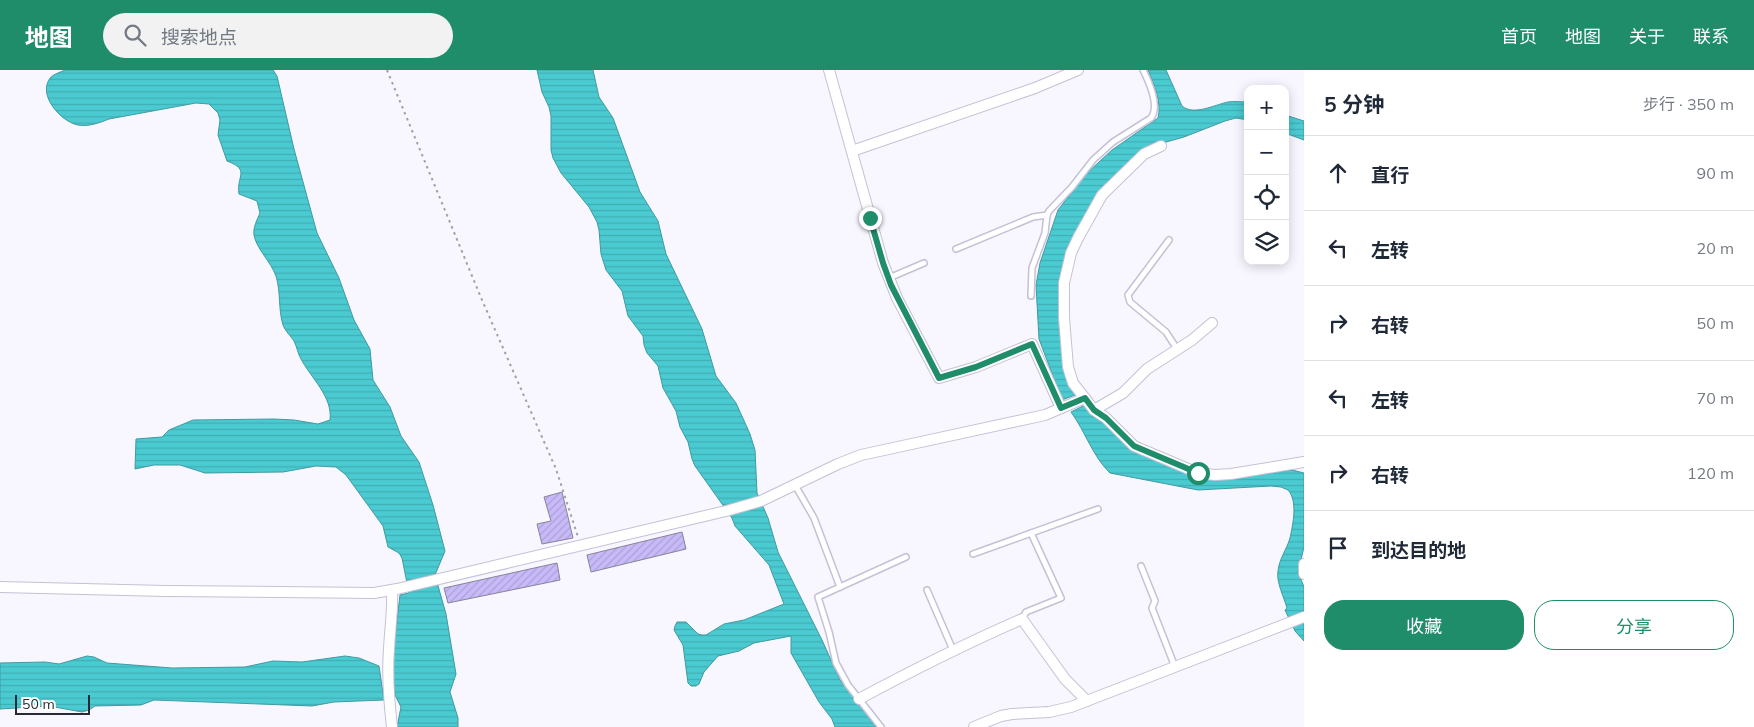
<!DOCTYPE html>
<html lang="zh">
<meta charset="utf-8">
<style>
:root{--surface:#fff;--page:#f2f2f3;--text:#1f2937;--muted:#747a83;--line:#e0e1e3;--accent:#1f8c6a}
body{margin:0;font-family:Mulish,"Noto Sans SC",sans-serif;background:var(--page);color:var(--text)}
.controls{position:absolute;right:15px;top:15px;display:grid;overflow:hidden;border-radius:10px;box-shadow:0 2px 12px #0003}
.controls button{width:45px;height:45px;display:grid;place-items:center;padding:0;border:0;border-bottom:1px solid var(--line);background:var(--surface);color:var(--text);font:25px sans-serif}
.scale{position:absolute;left:15px;bottom:12px;width:75px;box-sizing:border-box;padding-left:5px;border:2px solid #2b2932;border-top:0;font-size:14px;line-height:18px;white-space:nowrap;color:#2b2932;-webkit-text-stroke:4px #fff;paint-order:stroke}
.stop{position:absolute;width:15px;height:15px;margin:-11px;border:4px solid #1f8c6a;border-radius:50%;background:#fff}
.stop.end{background:#1f8c6a;border-color:#fff;box-shadow:0 1px 5px #0008}
.list{margin:0;padding:0;list-style:none}
h2{display:flex;justify-content:space-between;align-items:center;height:65px;margin:0;padding:0 20px;font-size:21px}
h2 small{font-size:16px;font-weight:400;color:var(--muted)}
.list li{display:grid;grid-template-columns:32px 1fr auto;gap:15px;align-items:center;box-sizing:border-box;height:75px;padding:0 20px;border-top:1px solid var(--line)}
.list b{display:block;font-size:19px;white-space:nowrap}
.list em{font-size:16px;font-style:normal;color:var(--muted)}
.actions{display:flex;gap:10px;padding:15px 20px}
.actions a{flex:1;padding:11px 0;border:1px solid var(--accent);border-radius:20px;text-align:center;font-size:18px;color:var(--accent)}
.actions .main{background:var(--accent);color:#fff}
.icon{flex:none;width:28px;height:28px;fill:none;stroke:currentColor;stroke-width:2;stroke-linecap:round;stroke-linejoin:round}
.map{position:relative;flex:none;width:1304px;height:657px;overflow:hidden}
header{display:flex;align-items:center;gap:30px;box-sizing:border-box;height:70px;padding:0 25px;background:var(--accent);color:#fff}
header strong{font-size:24px}
nav{display:flex;gap:28px;margin-inline-start:auto;font-size:18px}
.search{width:350px;height:45px;background:var(--page);display:flex;align-items:center;gap:12px;box-sizing:border-box;padding:0 18px;border-radius:28px;color:var(--muted);font-size:19px}
main{display:flex}
aside{flex:1;background:var(--surface)}
.map>svg:first-child{display:block}
.water{fill:url(#water-rules);stroke:#419aa1}
.building{fill:url(#building-hatch);stroke:#878397}
.lines{fill:none;stroke-linecap:round;stroke-linejoin:round}
.service-casing{stroke:#c5c1d6;stroke-width:8}
.minor-casing{stroke:#c5c1d6;stroke-width:12}
.path{stroke:#a19fa8;stroke-width:2;stroke-dasharray:2.5 4;stroke-linecap:butt}
.service{stroke:#fff;stroke-width:5}
.minor{stroke:#fff;stroke-width:10}
.route{stroke:#1f8c6a;stroke-width:6}
</style>
<header>
<strong>地图</strong>
<div class="search"><svg class="icon" aria-label="search" viewBox="0 0 24 24"><circle cx="10" cy="10" r="6"/><path d="M15 15l6 6"/></svg>搜索地点</div>
<nav><a>首页</a><a>地图</a><a>关于</a><a>联系</a></nav>
</header>
<main>
<div class="map">
<svg width="1304" height="657" viewBox="0 0 1304 657">
<defs>
<pattern id="water-rules" width="6" height="5" patternUnits="userSpaceOnUse" patternTransform="scale(1.25)"><rect width="6" height="5" fill="#4acbd1"/><path d="M0 2.5h6" fill="none" stroke="#41aeb4"/></pattern>
<pattern id="building-hatch" width="6" height="6" patternUnits="userSpaceOnUse" patternTransform="scale(1.25)"><rect width="6" height="6" fill="#c8baf9"/><path d="M-1 1l2-2M0 6l6-6M5 7l2-2" fill="none" stroke="#aca0d6"/></pattern>
</defs>
<rect width="100%" height="100%" fill="#f8f6ff"/>
<g class="water">
<path d="M65,0h208l4,6 17,73 23,84 22,45 15,42 16,29 3,31 17,27 11,29 18,26 14,43 12,46 -10,24 11,39 10,60 -6,18 8,26v9h-61l4,-20 -6,-12 -3,-32 8,-68 9,-2 -7,-35 -3,-5 -11,-6 -5,-21 -37,-51 -10,-8 -20,-1 -33,6 -78,1 -25,-8h-26l-19,4 1,-30 26,-2 7,-7 24,-10 81,-1 20,1 24,4 12,-4c3,-23 -19,-42 -29,-61 -3,-5 -4,-12 -7,-18 -3,-5 -9,-10 -11,-16 -5,-16 -2,-33 -7,-49 -5,-14 -20,-28 -22,-41 -1,-8 3,-15 6,-22l-3,-12 -18,-7c-3,-18 12,-24 -12,-33l-9,-26 2,-15 -2,-7 -9,-9 -13,-1 -87,16c-10,4 -21,8 -31,6 -17,-3 -42,-31 -27,-48 3,-3 10,-5 14,-7z"/>
<polygon points="537,0 593,0 599,27 613,48 640,122 658,151 666,184 702,259 716,306 736,333 750,364 755,380 757,423 768,448 778,482 822,570 840,610 876,657 835,657 832,649 819,632 791,583 791,566 754,573 739,581 718,586 704,602 699,614 696,616 691,616 688,613 683,575 674,560 675,556 677,552 686,552 698,564 702,565 706,565 724,554 744,550 784,534 769,495 735,456 732,448 695,396 692,389 688,372 680,357 676,341 663,318 658,296 647,283 644,275 643,266 628,246 622,221 606,200 601,184 599,160 597,152 589,137 561,103 553,88 551,80 551,46 549,37 542,22"/>
<path d="M1148,0h18l16,36c12,10 32,-1 46,-4 6,-1 13,0 20,0v18l-12,-2 -11,3 -41,16 -32,9 -72,79 -20,90v21l7,39 8,20 -13,5 -23,-61 -3,-54 4,-22 18,-53 28,-36 26,-24 46,-32c4,-15 -4,-34 -10,-48z"/>
<polygon points="1285,45 1304,51 1304,70 1285,63"/>
<path d="M1083,336l13,9 40,37 62,24 24,2 70,-8 12,3v74l-6,25 6,15v54l-9,-10 -10,-21 2,-2c-3,-11 -11,-26 -9,-37 1,-12 9,-22 12,-33 3,-14 8,-37 -2,-48l-7,-3 -10,-1 -73,4 -88,-17c-17,-16 -25,-42 -39,-61z"/>
<polygon points="87,586 94,587 107,593 172,598 245,597 273,591 302,592 345,586 359,588 379,596 384,630 334,632 312,636 154,630 141,635 95,636 89,640 82,642 49,636 0,639 0,593 45,592 59,594"/>
</g>
<g class="building">
<polygon points="562,422 573,468 542,474 537,454 551,451 544,427"/>
<polygon points="682,462 686,479 591,502 587,485"/>
<polygon points="557,493 560,510 448,533 444,518"/>
</g>
<g class="lines">
<defs>
<g id="service">
<polyline points="1169,170 1128,225 1130,232 1166,262 1177,279"/>
<polyline points="956,179 1033,147 1047,145"/>
<polyline points="889,208 924,193"/>
<path d="M1031,226l1,-28 13,-35 2,-18 2,-4 23,-24 21,-27 20,-18 38,-24c9,-12 -2,-36 -8,-48"/>
<polyline points="795,415 814,448 840,517 818,527 829,562 836,593 848,615 881,657"/>
<polyline points="973,484 1098,439"/>
<polyline points="1141,496 1155,531 1152,538 1175,597"/>
<polyline points="840,517 906,487"/>
<polyline points="927,520 953,580"/>
<polyline points="1022,549 1026,542 1061,528 1031,463"/>
</g>
<g id="minor">
<polyline points="829,0 883,193 897,228 939,308 976,297 1032,274 1061,338"/>
<polyline points="1161,76 1144,84 1102,125 1078,168 1071,183 1064,213 1064,248 1068,297 1073,313 1094,340 1106,348 1134,376 1198,403 1215,405 1231,404 1304,392"/>
<polyline points="852,81 1035,18 1078,0"/>
<polyline points="1094,340 1123,323 1147,299 1192,270 1212,253"/>
<polyline points="1304,494 1304,504"/>
<polyline points="0,517 166,521 374,523 397,519 726,441 761,431 838,394 861,385 1045,345 1085,328"/>
<path d="M859,629c54,-29 108,-56 163,-80l43,60 22,22"/>
<path d="M392,657c-3,-26 -5,-53 -3,-78 1,-20 4,-39 3,-59"/>
<polyline points="974,657 1001,646 1012,644 1049,642 1071,637 1304,547"/>
</g>
</defs>
<use href="#service" class="service-casing"/>
<use href="#minor" class="minor-casing"/>
<polyline class="path" points="387,0 482,230 556,399 578,467"/>
<use href="#service" class="service"/>
<use href="#minor" class="minor"/>
</g>
<g class="lines">
<polyline class="route" points="870,148 883,193 891,215 939,308 976,297 1032,274 1061,338 1085,328 1094,340 1106,348 1134,376 1198,403"/>
</g>
</svg>
<div class="controls">
<button>+</button>
<button>−</button>
<button><svg class="icon" aria-label="locate" viewBox="0 0 24 24"><circle cx="12" cy="12" r="6"/><path d="M12 2v4M12 18v4M2 12h4M18 12h4"/></svg></button>
<button><svg class="icon" aria-label="layers" viewBox="0 0 24 24"><path d="M12 4l9 5-9 5-9-5zM3 14l9 5 9-5"/></svg></button>
</div>
<div class="scale">50 m</div>
<div class="stop" style="left:1198px;top:403px"></div>
<div class="stop end" style="left:870px;top:148px"></div>
</div>
<aside>
<h2>5 分钟<small>步行 · 350 m</small></h2>
<ul class="list">
<li><svg class="icon" aria-label="ahead" viewBox="0 0 24 24"><path d="M12 20V5M6 11l6-6 6 6"/></svg><div><b>直行</b></div><em>90 m</em></li>
<li><svg class="icon" aria-label="left" viewBox="0 0 24 24"><path d="M17 20v-9H6M10 6l-5 5 5 5"/></svg><div><b>左转</b></div><em>20 m</em></li>
<li><svg class="icon" aria-label="right" viewBox="0 0 24 24"><path d="M7 20v-9h11M14 6l5 5-5 5"/></svg><div><b>右转</b></div><em>50 m</em></li>
<li><svg class="icon" aria-label="left" viewBox="0 0 24 24"><path d="M17 20v-9H6M10 6l-5 5 5 5"/></svg><div><b>左转</b></div><em>70 m</em></li>
<li><svg class="icon" aria-label="right" viewBox="0 0 24 24"><path d="M7 20v-9h11M14 6l5 5-5 5"/></svg><div><b>右转</b></div><em>120 m</em></li>
<li><svg class="icon" aria-label="arrive" viewBox="0 0 24 24"><path d="M6 21V4h12l-3 4 3 4H6"/></svg><div><b>到达目的地</b></div></li>
</ul>
<div class="actions"><a class="main">收藏</a><a>分享</a></div>
</aside>
</main>
